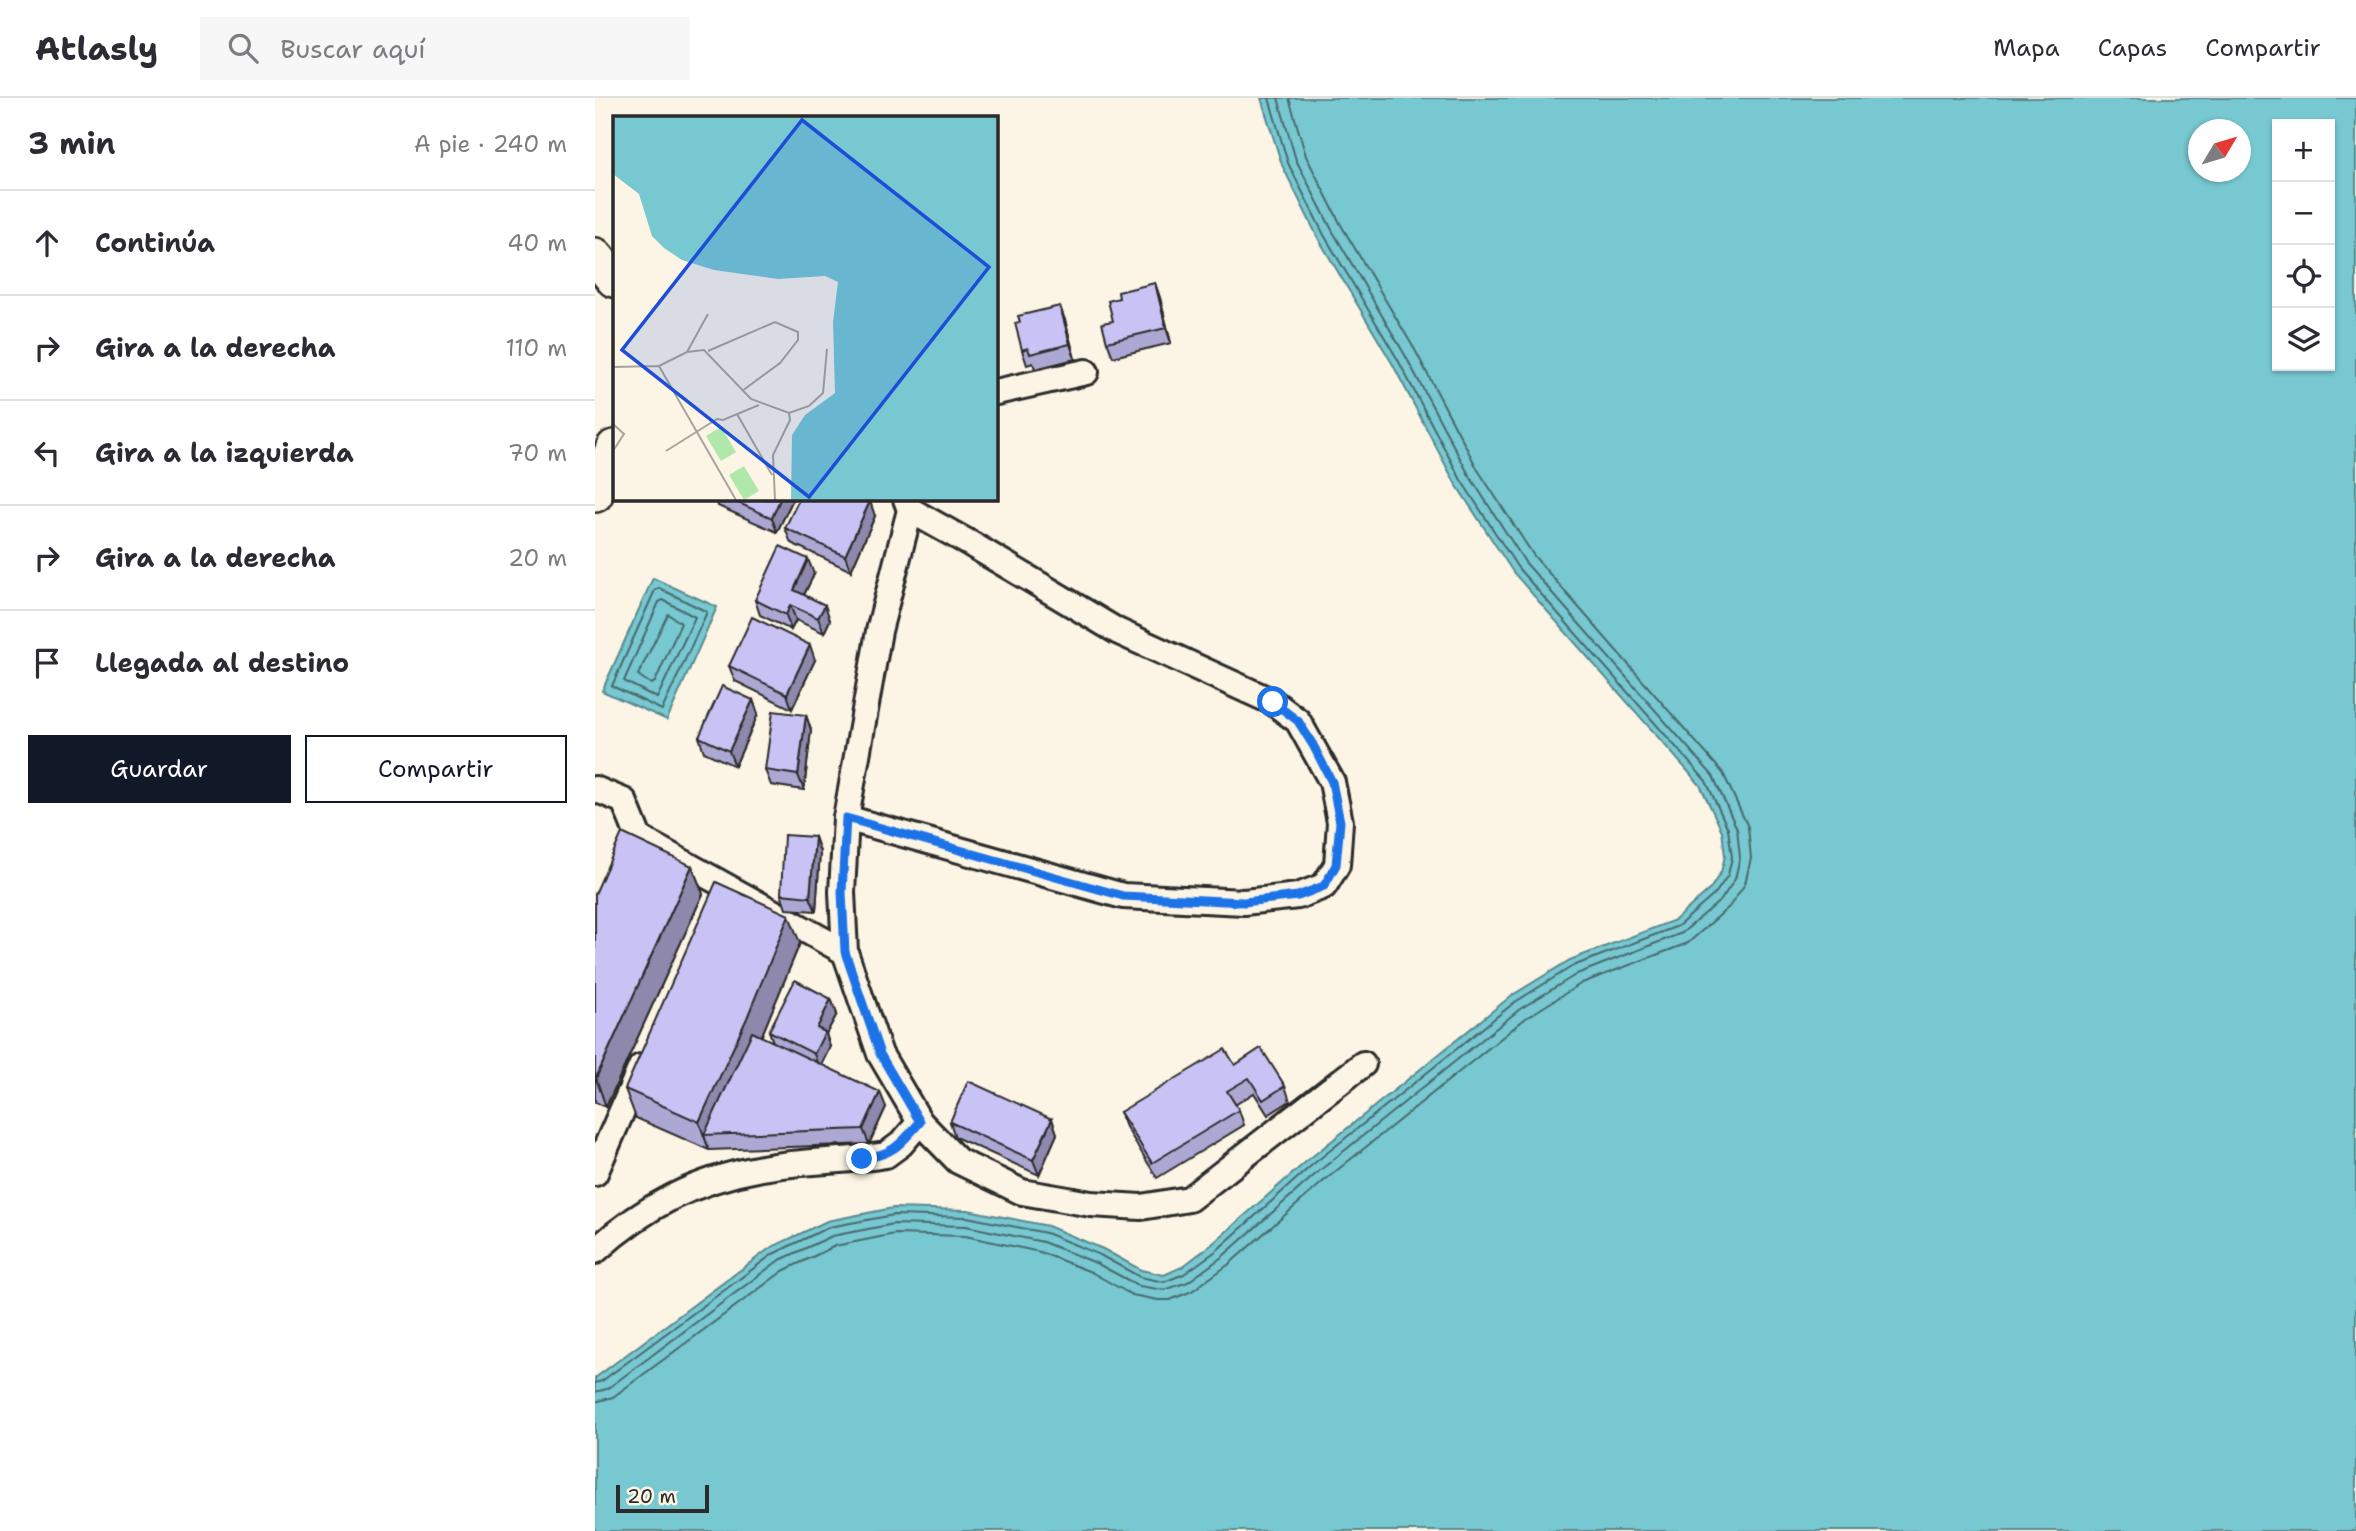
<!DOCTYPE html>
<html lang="es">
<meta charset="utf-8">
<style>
:root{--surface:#fff;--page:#f7f7f7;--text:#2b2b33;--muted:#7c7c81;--line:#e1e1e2;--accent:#111827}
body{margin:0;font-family:"Shantell Sans",sans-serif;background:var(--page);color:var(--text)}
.controls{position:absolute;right:21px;top:21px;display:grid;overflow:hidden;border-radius:0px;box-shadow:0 2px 5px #0004}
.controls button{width:63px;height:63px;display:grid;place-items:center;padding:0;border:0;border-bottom:2px solid var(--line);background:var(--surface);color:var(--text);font:35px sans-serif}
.compass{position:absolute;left:1593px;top:21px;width:63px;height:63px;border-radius:50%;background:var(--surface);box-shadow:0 2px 5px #0004;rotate:52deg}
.scale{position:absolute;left:21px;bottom:18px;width:93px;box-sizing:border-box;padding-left:7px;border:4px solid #2b2b2b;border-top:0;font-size:19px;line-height:24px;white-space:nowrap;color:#2b2b2b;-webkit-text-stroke:5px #fcf5e5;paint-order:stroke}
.stop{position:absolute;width:21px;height:21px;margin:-16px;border:5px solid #1a73e8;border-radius:50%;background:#fff}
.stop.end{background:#1a73e8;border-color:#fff;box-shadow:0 2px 7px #0008}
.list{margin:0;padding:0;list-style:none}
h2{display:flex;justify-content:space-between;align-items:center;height:91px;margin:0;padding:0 28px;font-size:30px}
h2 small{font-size:23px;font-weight:400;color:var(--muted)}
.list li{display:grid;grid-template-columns:46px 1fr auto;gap:21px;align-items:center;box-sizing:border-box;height:105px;padding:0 28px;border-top:2px solid var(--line)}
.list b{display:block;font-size:26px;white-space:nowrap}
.list em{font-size:23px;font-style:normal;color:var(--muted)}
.actions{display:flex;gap:14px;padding:21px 28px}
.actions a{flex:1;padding:16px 0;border:2px solid var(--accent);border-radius:0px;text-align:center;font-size:24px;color:var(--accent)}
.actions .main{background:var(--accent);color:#fff}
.icon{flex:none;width:38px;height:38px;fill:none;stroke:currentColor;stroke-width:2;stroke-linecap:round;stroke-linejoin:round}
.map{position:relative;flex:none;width:1761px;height:1433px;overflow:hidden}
header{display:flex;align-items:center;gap:42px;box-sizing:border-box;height:98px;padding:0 35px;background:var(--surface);border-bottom:2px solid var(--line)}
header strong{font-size:33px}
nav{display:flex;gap:38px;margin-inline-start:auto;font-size:24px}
.search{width:490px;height:63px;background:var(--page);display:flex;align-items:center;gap:18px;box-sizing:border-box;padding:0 24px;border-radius:0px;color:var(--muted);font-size:26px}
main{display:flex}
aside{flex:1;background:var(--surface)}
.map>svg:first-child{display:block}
.water{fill:#77c8d1;stroke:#59898f;stroke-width:2;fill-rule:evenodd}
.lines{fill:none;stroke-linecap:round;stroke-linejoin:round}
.shore{stroke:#496a6d;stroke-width:2}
.street-casing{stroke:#2b2b2b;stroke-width:30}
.secondary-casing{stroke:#2b2b2b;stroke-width:40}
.street{stroke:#fcf5e5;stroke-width:24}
.secondary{stroke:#fcf5e5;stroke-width:35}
.wall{fill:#ada8d3;stroke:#2b2b2b;stroke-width:2}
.shaded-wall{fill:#8d88ac;stroke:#2b2b2b;stroke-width:2}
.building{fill:#c9c3f5;stroke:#2b2b2b;stroke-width:2}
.route{stroke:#1a73e8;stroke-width:9}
.inset-road{fill:none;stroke:#a8a49b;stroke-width:2}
.view{fill:#1d4ed8;fill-opacity:0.15;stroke:#1d4ed8;stroke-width:3.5}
.inset-edge{fill:none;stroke:#2b2b2b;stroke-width:3.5}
</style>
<header>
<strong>Atlasly</strong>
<div class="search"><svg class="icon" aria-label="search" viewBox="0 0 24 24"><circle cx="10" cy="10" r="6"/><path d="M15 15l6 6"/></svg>Buscar aquí</div>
<nav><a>Mapa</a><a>Capas</a><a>Compartir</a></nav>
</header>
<main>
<aside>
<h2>3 min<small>A pie · 240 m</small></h2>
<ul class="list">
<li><svg class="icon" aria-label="ahead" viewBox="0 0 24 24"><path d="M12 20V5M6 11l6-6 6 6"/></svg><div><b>Continúa</b></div><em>40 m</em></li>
<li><svg class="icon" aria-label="right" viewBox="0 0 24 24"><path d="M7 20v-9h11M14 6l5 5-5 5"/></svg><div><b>Gira a la derecha</b></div><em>110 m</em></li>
<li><svg class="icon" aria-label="left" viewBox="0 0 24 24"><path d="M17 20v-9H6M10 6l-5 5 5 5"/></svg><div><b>Gira a la izquierda</b></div><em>70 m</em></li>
<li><svg class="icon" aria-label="right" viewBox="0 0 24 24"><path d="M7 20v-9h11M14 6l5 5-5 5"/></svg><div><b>Gira a la derecha</b></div><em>20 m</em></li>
<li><svg class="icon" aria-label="arrive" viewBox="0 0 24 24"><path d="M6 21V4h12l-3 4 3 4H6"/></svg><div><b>Llegada al destino</b></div></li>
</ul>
<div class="actions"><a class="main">Guardar</a><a>Compartir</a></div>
</aside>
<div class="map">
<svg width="1761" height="1433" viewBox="0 0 1761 1433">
<rect width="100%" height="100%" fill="#fcf5e5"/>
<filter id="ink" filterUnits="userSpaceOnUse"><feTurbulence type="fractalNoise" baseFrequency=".0143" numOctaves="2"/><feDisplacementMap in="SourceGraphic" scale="14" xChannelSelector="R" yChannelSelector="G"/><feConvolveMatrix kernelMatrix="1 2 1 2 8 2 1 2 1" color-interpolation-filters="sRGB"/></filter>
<g filter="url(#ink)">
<g class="water">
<path d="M666,0h1095v1433h-1761v-153l175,-130 57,-27 66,-13 75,2 80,16 55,23 38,21 23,5 18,-8 29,-22 97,-85 203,-164 59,-36 105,-40 35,-31 11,-17 4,-16 -3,-25 -22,-46 -187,-213 -58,-89 -63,-120 -74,-125 -36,-73zM1682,26h53v242h-53zM1604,32h42v42h-42z"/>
<polygon points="58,480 122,509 72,622 7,593"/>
</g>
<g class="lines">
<g class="shore">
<polygon points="64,490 112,514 67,612 17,588 60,492"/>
<polygon points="68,502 100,519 62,600 29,583 64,504"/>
<polygon points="73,516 86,525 60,584 56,586 43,577"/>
<polyline points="0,1285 7,1283 178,1156 234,1129 299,1117 372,1119 451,1135 505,1157 545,1179 569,1184 589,1176 621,1153 717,1067 920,904 978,868 1083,828 1120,796 1133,777 1137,759 1133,731 1111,683 923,470 866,382 803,262 729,137 693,65 674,0"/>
<polyline points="0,1294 12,1291 183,1163 237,1138 299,1126 371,1128 448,1144 501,1165 544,1188 569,1192 593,1184 627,1159 723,1074 925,911 982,876 1087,835 1126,802 1140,781 1145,759 1142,731 1118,678 930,464 874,377 810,257 737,132 701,62 683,0"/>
<polyline points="0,1304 18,1299 188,1173 240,1148 300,1136 370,1138 445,1154 496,1174 537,1197 563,1202 575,1202 597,1193 633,1167 730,1082 931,920 987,885 1093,845 1134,809 1150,786 1156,760 1153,729 1128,675 939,458 883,372 820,252 746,127 711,58 694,0"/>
</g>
<defs>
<g id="street">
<polyline points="401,294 491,274"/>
<polyline points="311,401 315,412 284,533 251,720 247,794 250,854 285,956 325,1024 363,1063 427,1094 496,1106 546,1109 594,1101 768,966"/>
<polyline points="0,691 29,703 44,740 250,854"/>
<polyline points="251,720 528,798 649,804 703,798 729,788 742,767 745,724 737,684 703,623 678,604 522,533 376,446 315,412"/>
<polyline points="0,1075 46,969"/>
<path d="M0,1153c50,-45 100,-71 167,-83 41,-8 83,-6 124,-13l15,-11 19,-22"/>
</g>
<g id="secondary">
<polyline points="0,158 19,181"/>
<polyline points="0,396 19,350"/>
</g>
</defs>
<use href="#street" class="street-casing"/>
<use href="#secondary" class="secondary-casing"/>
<use href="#street" class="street"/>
<use href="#secondary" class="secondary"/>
</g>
<g class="wall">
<polygon points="560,185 565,200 576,245 518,259 512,244 524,200"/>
<polygon points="470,222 480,261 440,271 438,265 432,267 427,252"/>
<polygon points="121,401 198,401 182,434 123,408"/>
<polygon points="280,418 256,473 196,445 190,430"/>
<polygon points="219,476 209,497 235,522 229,535 201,522 196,532 165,517 160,502"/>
<polygon points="220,562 197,611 140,583 134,568"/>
<polygon points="158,602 163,616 140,668 109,654 104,639"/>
<polygon points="211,617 216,632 209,692 176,687 170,672"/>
<polygon points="220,739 225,754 221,813 191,811 186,796"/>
<polygon points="97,768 108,796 11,1009 0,1004 0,796"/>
<polygon points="205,845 166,939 178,944 174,933 236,901 242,916 231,936 235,949 226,967 291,1009 274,1046 114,1052 41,1020 30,991"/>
<polygon points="640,967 690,988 695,1003 673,1017 659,995 640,1007 644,1012 649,1027 562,1080 531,1029 525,1014"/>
<polygon points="457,1021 462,1036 444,1077 360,1039 355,1024"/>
</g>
<g class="shaded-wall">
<polygon points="560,185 565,200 576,245 571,230"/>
<polygon points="465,208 470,222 480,261 475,246"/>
<polygon points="185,401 198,401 182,434 177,420"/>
<polygon points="275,403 280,418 256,473 250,458"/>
<polygon points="213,461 219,476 204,507 199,492"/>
<polygon points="195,507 201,522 196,532 191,517"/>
<polygon points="230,507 235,522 229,535 223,520"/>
<polygon points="215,547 220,562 197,611 192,596"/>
<polygon points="158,602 163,616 140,668 134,653"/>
<polygon points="211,617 216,632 209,692 203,677"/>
<polygon points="220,739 225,754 221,813 215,799"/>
<polygon points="97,768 108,796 11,1009 1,980"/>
<polygon points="194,817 205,845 162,949 109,1037 114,1052 104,1024"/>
<polygon points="236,901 242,916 231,936 235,949 224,971 219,956 222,930"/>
<polygon points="285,994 291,1009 274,1046 268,1031"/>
<polygon points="457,1021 462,1036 444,1077 438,1062"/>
</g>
<g class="building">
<polygon points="560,185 571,230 512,244 507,225 518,223 513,203 524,200 523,194"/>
<polygon points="465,208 475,246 435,256 433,250 427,252 420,225 425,224 423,218"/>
<polygon points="135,401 185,401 177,420"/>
<polygon points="204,401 269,401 275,403 250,458 190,430"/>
<polygon points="185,448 213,461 199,492 230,507 223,520 195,507 191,517 160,502"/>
<polygon points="157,519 215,547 192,596 134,568"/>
<polygon points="127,588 158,602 134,653 104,639"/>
<polygon points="178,613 211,617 203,677 170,672"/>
<polygon points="27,735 97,768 1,980 0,980 0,796"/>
<polygon points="189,737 220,739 215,799 186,796"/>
<polygon points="121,784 194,817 152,920 104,1024 30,991"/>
<polygon points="200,882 236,901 222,930 230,934 219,956 174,933"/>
<polygon points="157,934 285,994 268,1031 109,1037"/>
<polygon points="666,950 690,988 668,1002 654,980 632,993 644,1012 557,1065 525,1014 630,951 640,967"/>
<polygon points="373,983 457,1021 438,1062 355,1024"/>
</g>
</g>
<g class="lines" filter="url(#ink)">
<path class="route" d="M267,1061c32,-5 38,-14 58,-37l-40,-68 -35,-102 -3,-60 4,-74 277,78 121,6 54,-6 26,-10 12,-21 4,-43 -8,-40 -19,-37 -15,-24 -25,-19"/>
</g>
<g transform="translate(18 18)">
<rect width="385" height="385" fill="#fcf5e5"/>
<path d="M108,311l15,25 -15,9 -15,-25zM131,350l15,25 -15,9 -15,-25z" fill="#b0e8ac"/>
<path d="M0,1h385v383h-207l1,-65 13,-20 30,-22 -2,-71 5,-40 -13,-6 -47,3 -64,-9 -32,-10 -18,-12 -12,-12 -13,-42 -26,-20z" fill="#77c8d1"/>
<path class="inset-road" d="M95,235l67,-29 23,10v8l-18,23 -38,28M74,236l21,-38M46,250l28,-14 17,-2 47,49 38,14 20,-7 14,-13 4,-44M0,251l46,-1 77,134M124,298l35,61M0,308l11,10 -11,17M53,335l51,-32 6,1 36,-15M162,384l-2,-45 17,-35 -1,-7"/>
<path class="view" d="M189,4l187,147 -180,230 -187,-147z"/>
<rect width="385" height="385" class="inset-edge"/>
</g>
</svg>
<div class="controls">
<button>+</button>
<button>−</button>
<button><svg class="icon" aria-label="locate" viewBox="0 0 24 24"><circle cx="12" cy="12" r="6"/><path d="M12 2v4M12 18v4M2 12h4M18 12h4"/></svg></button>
<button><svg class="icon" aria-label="layers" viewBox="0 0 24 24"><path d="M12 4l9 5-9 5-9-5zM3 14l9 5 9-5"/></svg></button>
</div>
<svg class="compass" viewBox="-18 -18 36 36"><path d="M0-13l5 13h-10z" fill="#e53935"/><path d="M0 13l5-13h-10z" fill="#7c7c81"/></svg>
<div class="scale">20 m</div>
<div class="stop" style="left:678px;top:604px"></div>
<div class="stop end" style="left:267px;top:1061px"></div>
</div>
</main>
